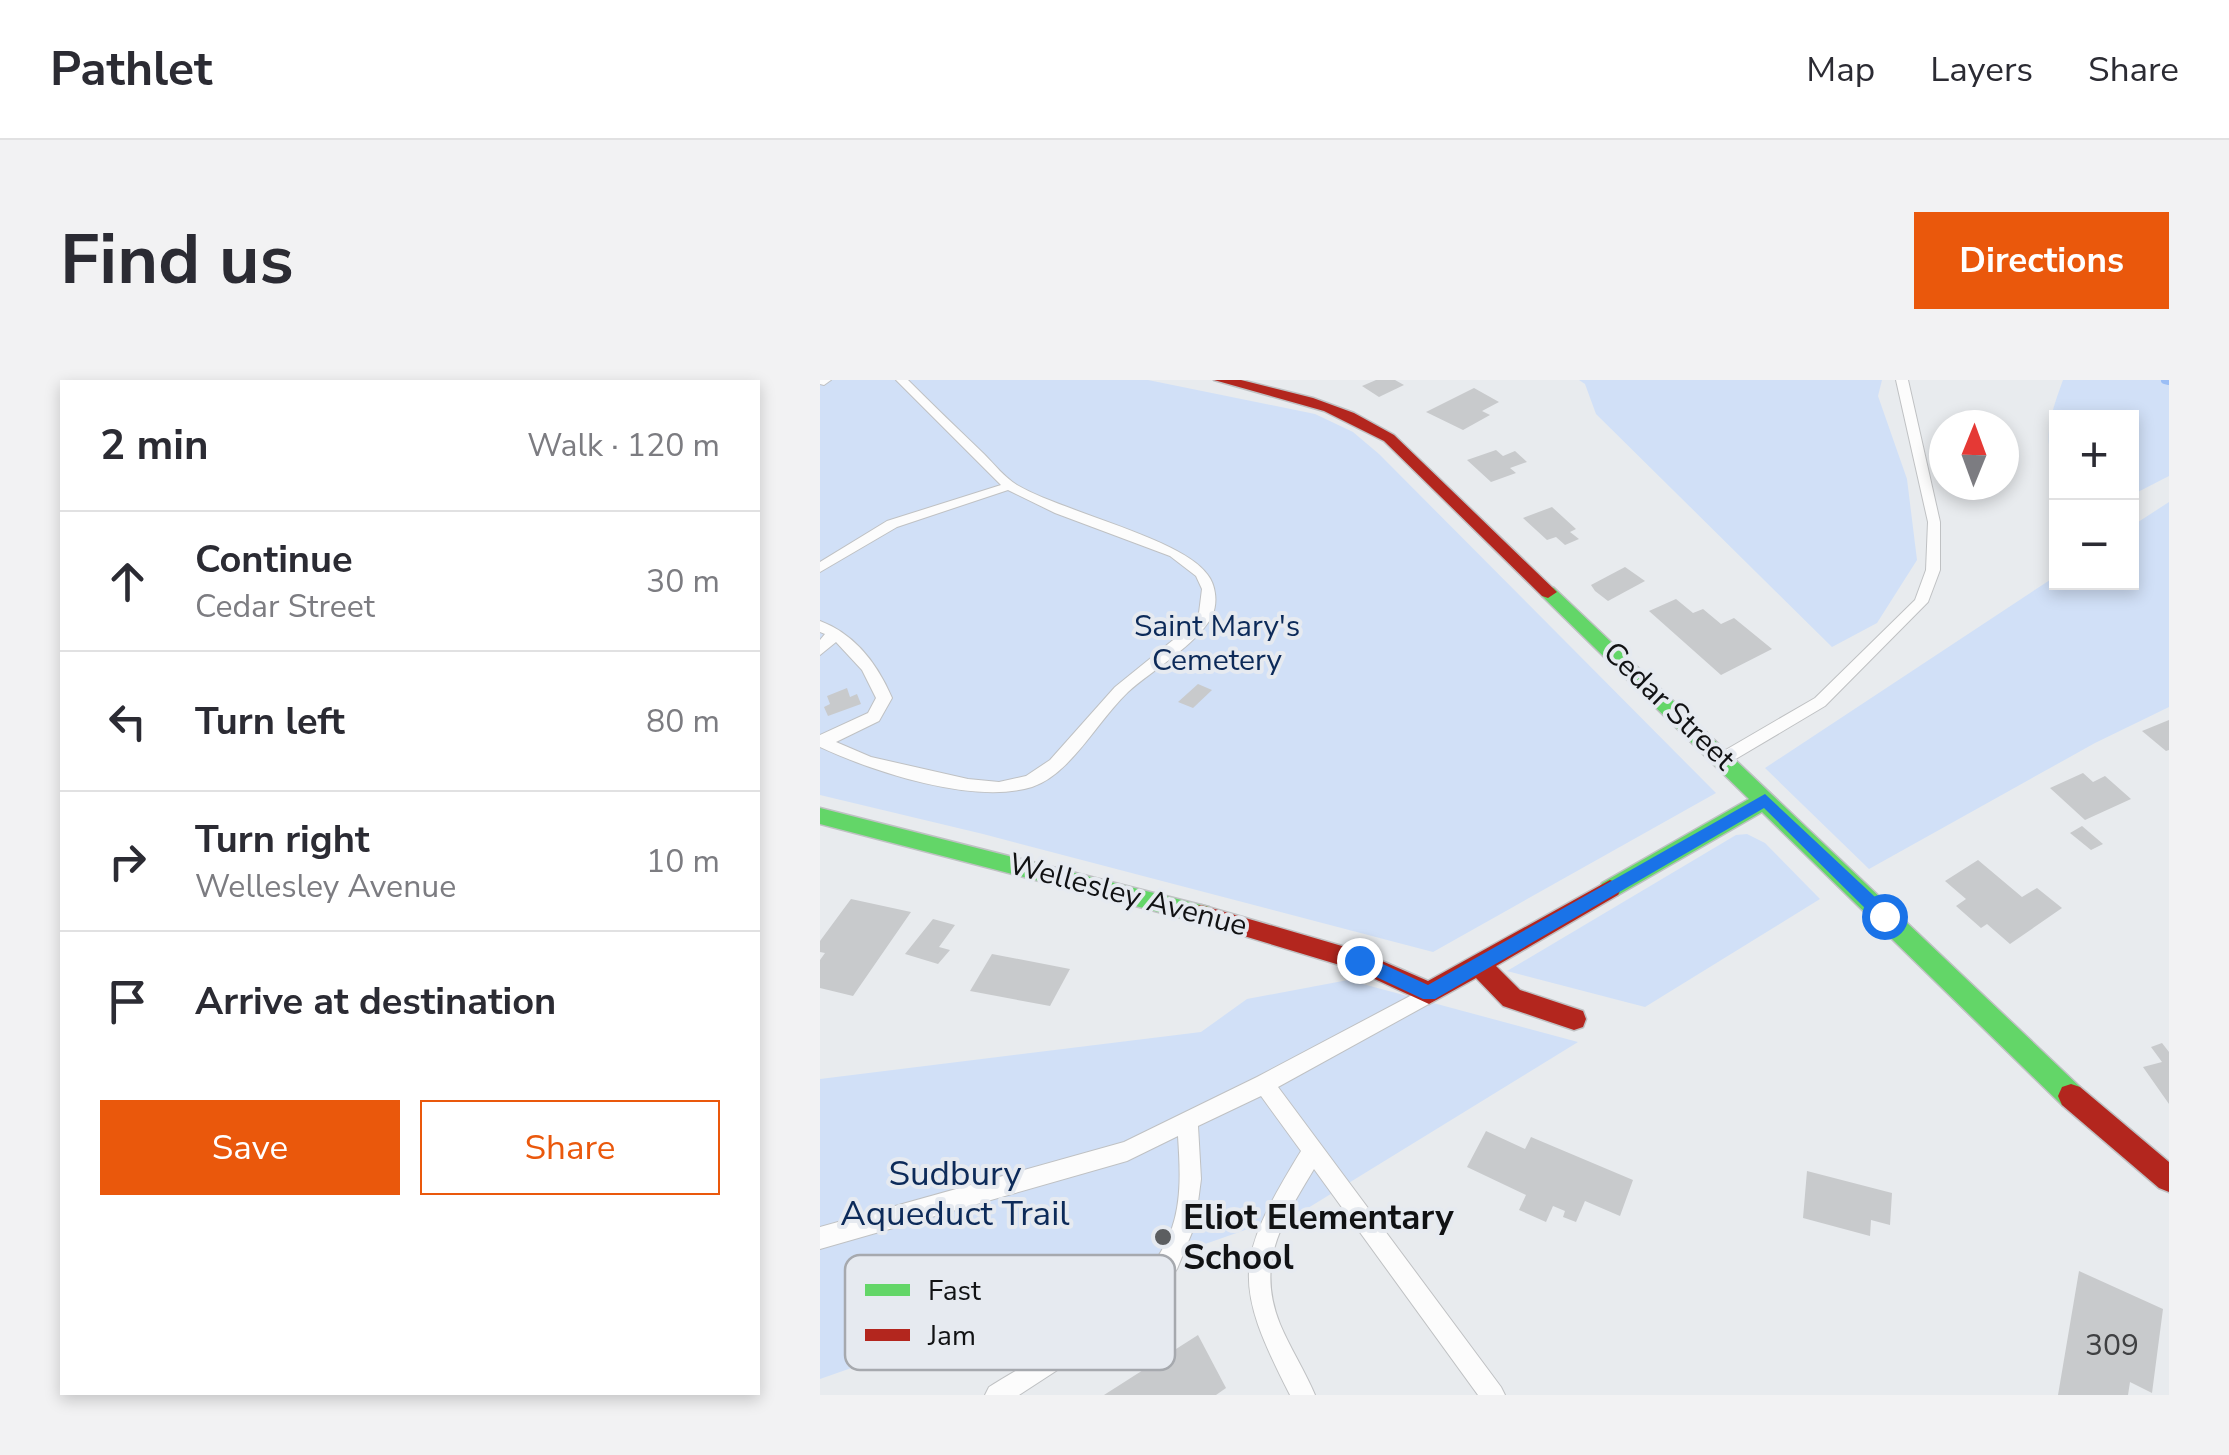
<!DOCTYPE html>
<meta charset="utf-8">
<style>
:root{--surface:#fff;--page:#f2f2f3;--text:#2b2b33;--muted:#7c7c81;--line:#e1e1e2;--accent:#ea580c}
body{margin:0;font-family:"Nunito Sans",sans-serif;background:var(--page);color:var(--text)}
.controls{position:absolute;right:30px;top:30px;display:grid;overflow:hidden;border-radius:0px;box-shadow:0 5px 15px #0003}
.controls button{width:90px;height:90px;display:grid;place-items:center;padding:0;border:0;border-bottom:2px solid var(--line);background:var(--surface);color:var(--text);font:50px sans-serif}
.compass{position:absolute;left:1109px;top:30px;width:90px;height:90px;border-radius:50%;background:var(--surface);box-shadow:0 5px 15px #0003;rotate:1deg}
.stop{position:absolute;width:30px;height:30px;margin:-22px;border:8px solid #1a73e8;border-radius:50%;background:#fff}
.stop.end{background:#1a73e8;border-color:#fff;box-shadow:0 2px 10px #0008}
.list{margin:0;padding:0;list-style:none}
h2{display:flex;justify-content:space-between;align-items:center;height:130px;margin:0;padding:0 40px;font-size:42px}
h2 small{font-size:32px;font-weight:400;color:var(--muted)}
.list li{display:grid;grid-template-columns:65px 1fr auto;gap:30px;align-items:center;box-sizing:border-box;height:140px;padding:0 40px;border-top:2px solid var(--line)}
.list b{display:block;font-size:38px;white-space:nowrap}
.list p{margin:0;font-size:32px;white-space:nowrap;color:var(--muted)}
.list em{font-size:32px;font-style:normal;color:var(--muted)}
.actions{display:flex;gap:20px;padding:30px 40px}
.actions a{flex:1;padding:22px 0;border:2px solid var(--accent);border-radius:0px;text-align:center;font-size:35px;color:var(--accent)}
.actions .main{background:var(--accent);color:#fff}
.icon{flex:none;width:55px;height:55px;fill:none;stroke:currentColor;stroke-width:2;stroke-linecap:round;stroke-linejoin:round}
.map{position:relative;flex:none;width:1349px;height:1015px;overflow:hidden;border-radius:0px}
header{display:flex;align-items:center;gap:60px;box-sizing:border-box;height:140px;padding:0 50px;background:var(--surface);border-bottom:2px solid var(--line)}
header strong{font-size:48px}
nav{display:flex;gap:55px;margin-inline-start:auto;font-size:35px}
.intro{display:flex;align-items:center;justify-content:space-between;box-sizing:border-box;height:240px;padding:0 60px}
h1{margin:0;font-size:70px}
.button{padding:25px 45px;border-radius:0px;background:var(--accent);color:#fff;font-size:35px;font-weight:700}
main{display:flex;gap:60px;padding:0 60px}
aside{flex:1;background:var(--surface);border-radius:0px;box-shadow:0 5px 15px #0003}
.map>svg:first-child{display:block}
.green{fill:#d1e0f7}
.lines{fill:none;stroke-linecap:round;stroke-linejoin:round}
.stream{stroke:#9bbef5;stroke-width:8}
.building{fill:#c8cacc}
.lane-casing{stroke:#bfc1c3;stroke-width:2}
.fast-casing{stroke:#bfc1c3;stroke-width:3}
.jam-casing{stroke:#bfc1c3;stroke-width:3}
.lane{fill:#fcfcfc;fill-rule:evenodd}
.fast{fill:#63d668;fill-rule:evenodd}
.jam{fill:#b3261e;fill-rule:evenodd}
.route{fill:#1a73e8}
.poi-dot{fill:#5c5e60;stroke:#e6eaf0;stroke-width:4}
.labels{text-anchor:middle;dominant-baseline:central;stroke-width:8;stroke-linejoin:round;paint-order:stroke}
.park-label{font-size:30px;fill:#0c2a59;stroke:#e6eaf0}
.street-label{font-size:30px;fill:#111214;stroke:#e6eaf0}
.near-number-label{font-size:30px;fill:#3f4042}
.near-park-label{font-size:35px;fill:#0c2a59;stroke:#e6eaf0}
.near-poi-label{font-size:35px;font-weight:bold;fill:#111214;stroke:#e6eaf0;text-anchor:start}
.key{fill:#e6eaf0;stroke:#a6a9ae;stroke-width:2.5}
.key-label{font-size:28px;fill:#111214}
</style>
<header>
<strong>Pathlet</strong>
<nav><a>Map</a><a>Layers</a><a>Share</a></nav>
</header>
<div class="intro"><h1>Find us</h1><a class="button">Directions</a></div>
<main>
<aside>
<h2>2 min<small>Walk · 120 m</small></h2>
<ul class="list">
<li><svg class="icon" aria-label="ahead" viewBox="0 0 24 24"><path d="M12 20V5M6 11l6-6 6 6"/></svg><div><b>Continue</b><p>Cedar Street</p></div><em>30 m</em></li>
<li><svg class="icon" aria-label="left" viewBox="0 0 24 24"><path d="M17 20v-9H6M10 6l-5 5 5 5"/></svg><div><b>Turn left</b></div><em>80 m</em></li>
<li><svg class="icon" aria-label="right" viewBox="0 0 24 24"><path d="M7 20v-9h11M14 6l5 5-5 5"/></svg><div><b>Turn right</b><p>Wellesley Avenue</p></div><em>10 m</em></li>
<li><svg class="icon" aria-label="arrive" viewBox="0 0 24 24"><path d="M6 21V4h12l-3 4 3 4H6"/></svg><div><b>Arrive at destination</b></div></li>
</ul>
<div class="actions"><a class="main">Save</a><a>Share</a></div>
</aside>
<div class="map">
<svg width="1349" height="1015" viewBox="0 0 1349 1015">
<rect width="100%" height="100%" fill="#e8ebee"/>
<g class="green">
<polygon points="0,0 328,0 495,34 533,52 559,74 896,413 613,572 163,454 0,415"/>
<polygon points="759,0 1062,0 1058,16 1087,99 1097,180 1057,243 1012,267 776,34 765,4"/>
<path d="M1243,0h106v96l-37,19v-77h-76v52c-15,-32 -4,-59 7,-90z"/>
<polygon points="1349,122 1349,327 1275,363 1049,489 945,388 1236,196 1236,202 1312,202 1312,146"/>
<polygon points="927,454 945,463 1000,519 825,627 687,591 916,455"/>
<polygon points="528,600 758,662 488,828 0,999 0,699 381,652 427,619"/>
</g>
<g class="lines">
<polyline class="stream" points="1345,0 1349,1"/>
</g>
<g class="building">
<polygon points="556,0 575,0 584,5 559,17 542,6"/>
<polygon points="654,8 679,22 662,31 670,35 643,50 606,32"/>
<polygon points="676,70 683,76 695,71 707,82 690,88 696,93 671,102 647,80"/>
<polygon points="732,127 756,149 750,152 759,159 745,165 736,157 727,160 703,138"/>
<polygon points="805,187 825,201 788,221 775,211 771,205"/>
<polygon points="856,219 873,233 883,229 901,244 914,238 952,269 901,295 829,231"/>
<polygon points="378,304 392,310 373,328 358,322"/>
<polygon points="27,308 30,317 37,314 41,324 8,336 4,327 10,324 7,316"/>
<polygon points="1349,340 1349,370 1346,371 1322,351"/>
<polygon points="1263,393 1273,402 1285,396 1311,419 1265,440 1230,408"/>
<polygon points="1262,446 1283,464 1271,470 1250,453"/>
<polygon points="1158,480 1202,517 1217,508 1242,528 1190,564 1167,544 1161,548 1136,526 1146,519 1125,501"/>
<polygon points="31,519 91,532 33,616 0,608 0,580 5,573 0,572 0,561"/>
<polygon points="113,539 135,545 119,567 130,570 118,584 85,574"/>
<polygon points="172,574 250,589 230,626 150,611"/>
<polygon points="1342,663 1349,672 1349,724 1323,687 1342,682 1331,667"/>
<polygon points="666,751 705,769 711,757 813,800 800,836 765,821 756,842 743,837 745,831 733,826 726,842 699,830 706,815 647,787"/>
<polygon points="987,791 1072,813 1070,845 1051,840 1050,856 983,838"/>
<polygon points="1259,891 1343,929 1332,1013 1310,1002 1308,1015 1238,1015"/>
<polygon points="378,955 406,1008 396,1015 284,1015"/>
</g>
<g class="lines">
<defs>
<g id="lane">
<polygon points="0,0 11,0 4,5 0,4"/>
<path d="M76,0h12c25,25 51,50 76,74 10,10 21,24 33,31 46,27 164,53 190,89 9,11 11,29 5,42 -15,29 -60,54 -84,76 -30,28 -57,82 -96,95 -58,18 -158,-15 -212,-40v-12l48,-22 8,-15 -14,-28 -26,-28 -16,13v-15l5,-6 -5,-2v-11c35,13 58,44 72,77l-13,23 -43,21 35,15 97,22 31,3 27,-6 24,-16 65,-73 68,-55 16,-19 3,-24 -6,-13 -26,-20 -115,-43 -47,-23 -111,37 -77,45v-10l67,-41 114,-36z"/>
<polygon points="1076,0 1088,0 1120,142 1120,190 1108,222 1005,326 909,383 897,383 895,379 897,375 995,318 1095,220 1106,190 1108,142"/>
<path d="M609,606l7,2 2,6 -2,6 -158,87 223,300 4,8h-27l-164,-226c-31,52 -59,93 -34,155 10,24 25,47 35,71h-25c-58,-113 -55,-136 11,-244l-40,-55 -63,30 3,53 -6,46 -18,44 -23,31 -29,26 -106,69h-34l4,-8c65,-41 155,-81 183,-159 10,-29 8,-61 6,-92l-51,25 -307,88v-22l304,-85 133,-65z"/>
</g>
<g id="fast">
<polygon points="728,206 734,208 1260,707 1264,716 1260,725 1251,728 1242,725 942,432 798,515 782,515 779,509 782,503 929,419 722,216 722,208"/>
<polygon points="0,428 381,525 389,527 392,534 389,541 381,543 0,444"/>
</g>
<g id="jam">
<polygon points="394,0 421,0 493,18 534,33 574,55 737,212 728,218 722,216 564,61 504,31"/>
<polygon points="790,500 798,503 801,509 798,515 676,586 700,610 763,631 766,639 763,647 754,650 683,626 656,598 609,624 533,589 381,543 373,541 370,534 373,527 381,525 539,571 608,601"/>
<polygon points="1251,704 1260,707 1349,782 1349,812 1339,808 1242,725 1238,716 1242,707"/>
</g>
</defs>
<use href="#lane" class="lane-casing"/>
<use href="#fast" class="fast-casing"/>
<use href="#jam" class="jam-casing"/>
<use href="#lane" class="lane"/>
<use href="#fast" class="fast"/>
<use href="#jam" class="jam"/>
</g>
<polygon class="route" points="945,414 1070,531 1070,541 1058,541 944,428 615,619 603,619 533,586 531,580 539,573 608,605"/>
<circle class="poi-dot" cx="343" cy="857" r="10"/>
<g class="labels">
<g class="park-label">
<text x="397" y="246">Saint Mary's<tspan x="397" dy="34">Cemetery</tspan></text>
</g>
<g class="street-label">
<text transform="translate(849 326) rotate(44)">Cedar Street</text>
<text transform="translate(308 515) rotate(15)">Wellesley Avenue</text>
</g>
<g class="near-number-label">
<text x="1292" y="965">309</text>
</g>
<g class="near-park-label">
<text x="135" y="793">Sudbury<tspan x="135" dy="40">Aqueduct Trail</tspan></text>
</g>
<g class="near-poi-label">
<text x="363" y="837">Eliot Elementary<tspan x="363" dy="40">School</tspan></text>
</g>
</g>
<rect x="25" y="875" width="330" height="115" rx="15" class="key"/>
<rect x="45" y="904" width="45" height="12" fill="#63d668"/>
<rect x="45" y="949" width="45" height="12" fill="#b3261e"/>
<g class="key-label">
<text x="108" y="920">Fast</text>
<text x="108" y="965">Jam</text>
</g>
</svg>
<div class="controls">
<button>+</button>
<button>−</button>
</div>
<svg class="compass" viewBox="-18 -18 36 36"><path d="M0-13l5 13h-10z" fill="#e53935"/><path d="M0 13l5-13h-10z" fill="#7c7c81"/></svg>
<div class="stop" style="left:1064px;top:536px"></div>
<div class="stop end" style="left:539px;top:580px"></div>
</div>
</main>
